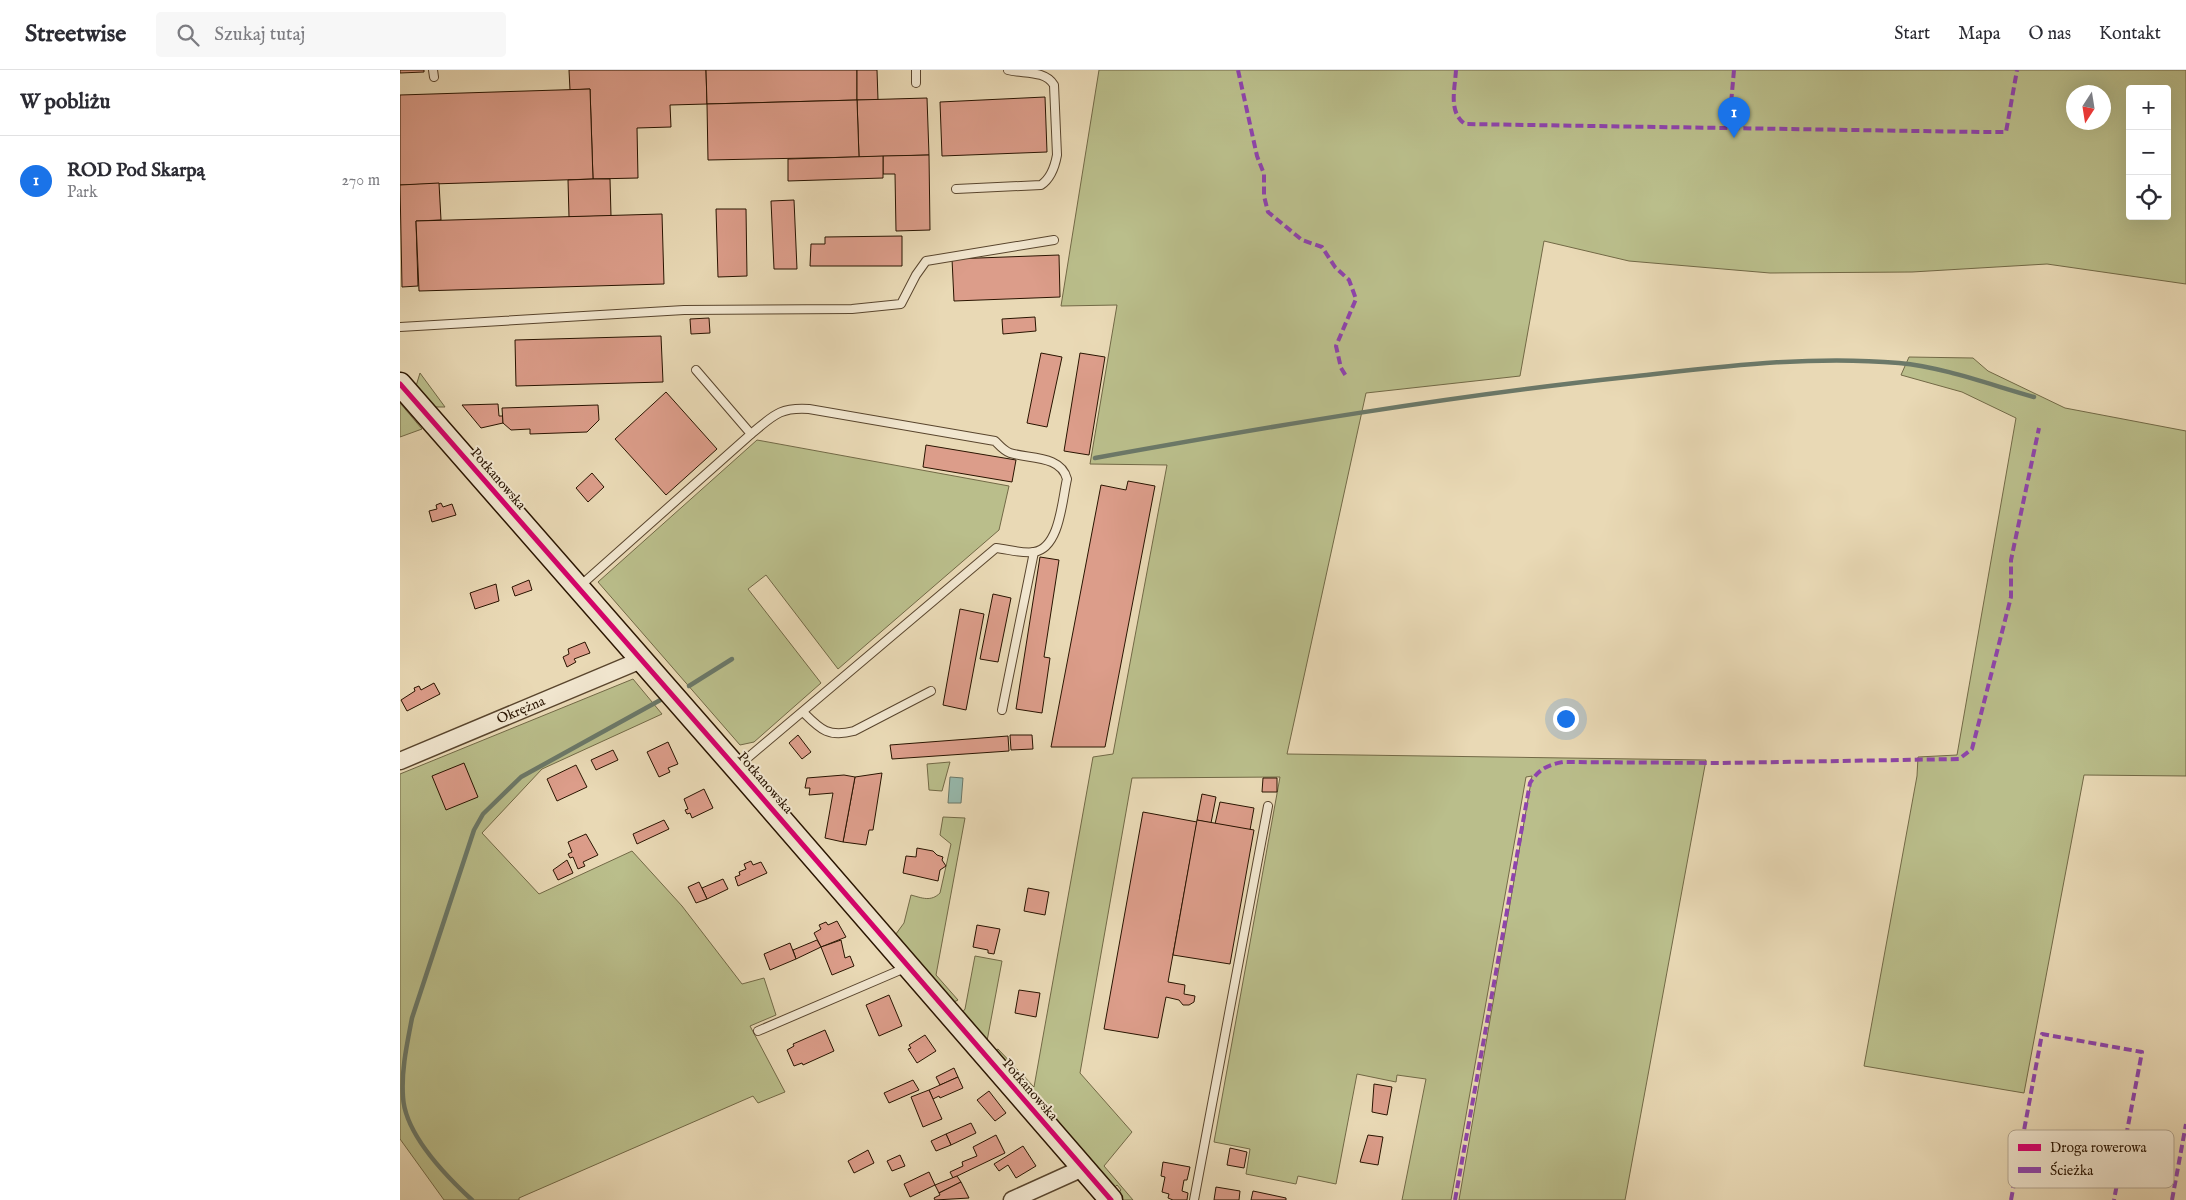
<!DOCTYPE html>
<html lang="pl">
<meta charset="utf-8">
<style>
:root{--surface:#fff;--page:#f7f7f7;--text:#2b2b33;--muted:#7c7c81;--line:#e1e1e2;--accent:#1a73e8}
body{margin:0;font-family:"IM FELL English",serif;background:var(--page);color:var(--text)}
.controls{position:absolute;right:15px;top:15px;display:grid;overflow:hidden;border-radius:5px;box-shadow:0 5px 20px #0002}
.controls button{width:45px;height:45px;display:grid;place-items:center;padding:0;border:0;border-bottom:1px solid var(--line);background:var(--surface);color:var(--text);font:25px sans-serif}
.compass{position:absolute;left:1666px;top:15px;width:45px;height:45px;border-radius:50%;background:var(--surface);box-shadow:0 5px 20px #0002;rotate:192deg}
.you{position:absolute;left:1165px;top:648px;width:18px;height:18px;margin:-12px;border:4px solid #fff;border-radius:50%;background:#1a73e8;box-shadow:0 0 0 8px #1a73e833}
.badge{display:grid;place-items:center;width:32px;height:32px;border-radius:50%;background:var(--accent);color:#fff;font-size:16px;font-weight:700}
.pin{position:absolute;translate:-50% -41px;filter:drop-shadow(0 1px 2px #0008)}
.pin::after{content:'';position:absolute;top:26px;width:18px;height:15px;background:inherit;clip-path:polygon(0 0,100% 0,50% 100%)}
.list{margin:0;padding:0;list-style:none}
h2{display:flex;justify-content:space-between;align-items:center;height:65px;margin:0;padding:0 20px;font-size:21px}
h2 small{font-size:16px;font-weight:400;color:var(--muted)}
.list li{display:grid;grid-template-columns:32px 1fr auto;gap:15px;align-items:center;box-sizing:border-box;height:90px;padding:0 20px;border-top:1px solid var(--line)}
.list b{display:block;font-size:19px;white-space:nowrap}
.list p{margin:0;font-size:16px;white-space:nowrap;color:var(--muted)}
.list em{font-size:16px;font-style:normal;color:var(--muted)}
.icon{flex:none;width:28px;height:28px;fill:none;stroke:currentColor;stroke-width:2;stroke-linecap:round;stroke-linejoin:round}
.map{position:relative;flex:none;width:1786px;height:1130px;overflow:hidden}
header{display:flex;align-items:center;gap:30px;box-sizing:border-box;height:70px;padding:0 25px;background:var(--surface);border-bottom:1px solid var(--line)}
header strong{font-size:24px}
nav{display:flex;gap:28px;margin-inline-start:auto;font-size:18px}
.search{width:350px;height:45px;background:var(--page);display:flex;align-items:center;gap:12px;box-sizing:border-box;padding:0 18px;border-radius:5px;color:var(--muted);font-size:19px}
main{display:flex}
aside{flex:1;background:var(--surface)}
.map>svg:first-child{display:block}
.green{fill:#babe8b;stroke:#726946;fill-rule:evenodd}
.water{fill:#97baae;stroke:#6b7868}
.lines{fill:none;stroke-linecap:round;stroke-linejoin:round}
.stream{stroke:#6b7868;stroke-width:4.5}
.building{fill:#dc9d8a;stroke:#291400}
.lane-casing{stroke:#59452d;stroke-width:10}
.street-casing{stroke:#59452d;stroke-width:19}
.secondary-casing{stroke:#291400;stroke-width:25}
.lane{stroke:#f1e6cf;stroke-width:8}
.street{stroke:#f1e6cf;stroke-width:16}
.secondary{stroke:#f1e6cf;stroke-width:22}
.quiet{stroke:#8e44ad;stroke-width:4;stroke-dasharray:8 4;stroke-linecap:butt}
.cycleway-casing{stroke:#f1e6cf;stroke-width:8}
.cycleway{stroke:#d6006c;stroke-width:5}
.labels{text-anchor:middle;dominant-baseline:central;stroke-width:4;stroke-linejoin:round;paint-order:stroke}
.street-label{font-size:14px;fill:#291400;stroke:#f1e6cf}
.key{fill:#f1e6cf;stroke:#b5a791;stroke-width:1}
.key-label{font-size:14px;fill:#291400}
</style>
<header>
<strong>Streetwise</strong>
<div class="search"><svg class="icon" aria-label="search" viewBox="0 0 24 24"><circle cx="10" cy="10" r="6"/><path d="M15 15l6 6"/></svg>Szukaj tutaj</div>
<nav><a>Start</a><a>Mapa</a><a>O nas</a><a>Kontakt</a></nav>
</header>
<main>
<aside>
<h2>W pobliżu<small></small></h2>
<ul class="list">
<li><span class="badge">1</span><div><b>ROD Pod Skarpą</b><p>Park</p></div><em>270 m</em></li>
</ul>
</aside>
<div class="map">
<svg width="1786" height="1130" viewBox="0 0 1786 1130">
<rect width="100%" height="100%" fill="#e9d9b5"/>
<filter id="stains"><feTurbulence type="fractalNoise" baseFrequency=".004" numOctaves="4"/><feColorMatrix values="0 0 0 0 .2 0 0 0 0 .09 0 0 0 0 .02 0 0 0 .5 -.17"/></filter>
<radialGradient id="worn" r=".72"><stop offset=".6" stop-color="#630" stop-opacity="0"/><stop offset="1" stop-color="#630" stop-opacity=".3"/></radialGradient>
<g class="green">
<path d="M699,0h1087v214l-139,-20 -135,8 -142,1 -141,-12 -85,-20 -24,135 -154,17 -79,361 419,6 -81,440h-166l73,-424 -6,1 -75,423h-49l24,-121 -29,-4 -1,7 -39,-8 -21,110 -38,-8 -2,8 -50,-10 4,-25 -36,-7 66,-365 -148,1 -52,295 52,59 -28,34 29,34h-11l-5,-6 4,-4 -4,-5 -5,5 -151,-176 4,-5 10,-53 27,5 -15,80 9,9 2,-1 36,38 59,-330 20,-3 54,-289 -77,-1 27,-159 -56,1zM1730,19h37v127h-37zM1674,22h30v30h-30z"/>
<polygon points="1509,287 1573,288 1588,301 1665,338 1786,361 1786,706 1684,705 1624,1023 1464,996 1517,706 1518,687 1557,685 1616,348 1562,322 1501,305"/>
<polygon points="20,303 45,337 32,337 16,316"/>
<polygon points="0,333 22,359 0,367"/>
<polygon points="357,370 609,416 599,460 438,599 366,505 348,519 421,613 354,672 340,675 198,512"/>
<polygon points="233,609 262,644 142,699 82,763 139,824 232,781 282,836 342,914 364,908 376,945 350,956 385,1022 358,1033 353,1026 119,1128 119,1130 44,1130 0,1069 0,704"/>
<polygon points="550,692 542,721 529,720 527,694"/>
<path d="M543,747l22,1 -29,157 22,25 -8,4 -57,-66 11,-15 7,-28c11,3 20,7 29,-2l11,-49 -11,-9z"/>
</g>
<polygon class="water" points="550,707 563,708 561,733 548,733"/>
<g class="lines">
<g class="stream">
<path d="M695,388c177,-32 354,-62 533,-81 91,-10 180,-22 271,-14 44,4 92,22 135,34"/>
<polyline points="289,616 332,589"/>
<path d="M72,1130c-25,-23 -67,-66 -69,-103 -2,-26 4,-53 9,-79l62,-188 9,-16 38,-37 143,-79"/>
</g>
</g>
<g class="building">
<polygon points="0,0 24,0 24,2 0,3"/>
<polygon points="169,0 306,0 307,34 270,35 271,57 237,58 238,108 193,109 190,19 170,20"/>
<polygon points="306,0 457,0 457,30 307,34"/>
<polygon points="457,0 477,0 478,30 457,30"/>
<polygon points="190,19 193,109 0,115 0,25"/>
<polygon points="645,27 647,82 542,86 540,32"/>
<polygon points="527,28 529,85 459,87 457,30"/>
<polygon points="457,30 459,87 308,90 307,34"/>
<polygon points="529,85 530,160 496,161 495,104 483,104 483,86"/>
<polygon points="483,86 483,108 388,111 388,89"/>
<polygon points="193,109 210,109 211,146 169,147 168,110"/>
<polygon points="39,113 41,150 16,151 18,216 2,217 0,115"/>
<polygon points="394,130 397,199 374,199 371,131"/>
<polygon points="316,139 346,139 347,206 318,207"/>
<polygon points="262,144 264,214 19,221 16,151"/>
<polygon points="502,166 502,196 410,196 411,174 425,174 425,167"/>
<polygon points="659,185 660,227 554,231 552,189"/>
<polygon points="635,247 636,261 603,264 602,249"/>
<polygon points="309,248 310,263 291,264 290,249"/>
<polygon points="261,266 263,312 116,316 115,270"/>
<polygon points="641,283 662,287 647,357 627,353"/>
<polygon points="680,283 705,287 689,385 664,381"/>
<polygon points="266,322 317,379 266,425 215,369"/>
<polygon points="98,334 99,346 103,346 103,353 81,358 62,335"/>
<polygon points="198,335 199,350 187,362 130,364 130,359 111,360 103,353 102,338"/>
<polygon points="526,375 616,390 612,412 523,397"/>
<polygon points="192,403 204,417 188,432 176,418"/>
<polygon points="728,411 755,416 705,677 651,677 701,415 726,420"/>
<polygon points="41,433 43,437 52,434 56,445 32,452 29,441 37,439 36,435"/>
<polygon points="640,487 659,490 644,587 650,588 642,643 616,639"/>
<polygon points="129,510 132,520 115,526 112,517"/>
<polygon points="96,514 99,531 75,539 70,523"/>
<polygon points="593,524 611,528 598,592 580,589"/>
<polygon points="560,539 584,544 566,640 543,635"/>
<polygon points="185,572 190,583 174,589 176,592 167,597 163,587 169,584 168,579"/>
<polygon points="34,613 40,624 7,641 1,630 15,621 14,618 19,616 21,620"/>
<polygon points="398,665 411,682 402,689 389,673"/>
<polygon points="610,665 632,665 633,679 611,680"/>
<polygon points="608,666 609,681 492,689 490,675"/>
<polygon points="268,672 278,694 268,698 270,702 259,707 247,682"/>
<polygon points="213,680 218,690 196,700 191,690"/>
<polygon points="64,693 78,727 46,740 32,706"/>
<polygon points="176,695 187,717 157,731 147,709"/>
<polygon points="482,703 473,760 469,760 466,775 443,772 455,707"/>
<polygon points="444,705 455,707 443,772 425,768 433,723 409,725 410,718 405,718 407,708"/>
<polygon points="863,708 877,708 877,722 862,722"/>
<polygon points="304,719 313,738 292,748 290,743 287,744 285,740 288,739 284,729"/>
<polygon points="802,724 816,727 811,753 797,750"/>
<polygon points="820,732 854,738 850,760 815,754"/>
<polygon points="743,742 797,752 768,912 785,915 784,924 795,926 794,932 789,935 783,935 779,930 766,927 758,968 704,959"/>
<polygon points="264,750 269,759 237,774 233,764"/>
<polygon points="797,750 854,760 830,894 773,885"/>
<polygon points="186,764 198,785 183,792 185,796 178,799 173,787 170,788 168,784 172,782 168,772"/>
<polygon points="517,778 533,781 537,785 543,787 542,790 546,796 540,800 538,811 503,803 506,786 516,787"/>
<polygon points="167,790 173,803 158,810 153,800"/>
<polygon points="351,791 353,795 361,792 367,803 338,816 335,807 340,805 339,802 346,799 344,794"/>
<polygon points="323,809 328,819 307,829 302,818"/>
<polygon points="299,812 307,829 296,833 288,817"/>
<polygon points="628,818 649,822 645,845 624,841"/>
<polygon points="437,851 446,867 421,877 414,863 421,859 419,855 426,852 428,855"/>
<polygon points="577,855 600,859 594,884 588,883 588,880 573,877"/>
<polygon points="417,870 421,877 396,889 393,880"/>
<polygon points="441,870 445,888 450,886 454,896 432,905 421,877"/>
<polygon points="390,873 396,889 370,900 364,884"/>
<polygon points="619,920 640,923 636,947 615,943"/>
<polygon points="489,925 502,956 479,966 466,935"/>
<polygon points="425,960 434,981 403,995 402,993 394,996 387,980 394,976 393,974"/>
<polygon points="525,965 536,981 517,993 508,979 511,978 509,975"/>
<polygon points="554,998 558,1007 540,1015 536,1007"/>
<polygon points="558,1007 563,1018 540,1028 539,1026 533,1029 529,1020"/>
<polygon points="513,1010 519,1020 489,1033 484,1023"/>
<polygon points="974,1014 992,1017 987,1045 972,1042"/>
<polygon points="529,1020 542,1049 523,1057 511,1027"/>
<polygon points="589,1021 606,1043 595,1051 577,1030"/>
<polygon points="571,1053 576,1063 551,1075 546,1064"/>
<polygon points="546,1064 551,1075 536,1081 531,1071"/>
<polygon points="596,1065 605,1083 553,1108 550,1102 563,1096 562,1092 577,1086 573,1077"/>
<polygon points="968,1065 983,1067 978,1095 960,1092"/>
<polygon points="623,1076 636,1096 616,1108 608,1095 599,1101 594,1094"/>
<polygon points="830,1078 847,1082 844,1098 827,1095"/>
<polygon points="468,1080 474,1093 454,1103 448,1091"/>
<polygon points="500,1085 505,1096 492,1101 487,1091"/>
<polygon points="763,1092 790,1097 787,1110 784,1110 782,1121 788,1123 787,1130 773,1130 768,1128 769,1124 762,1122 765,1107 761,1106"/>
<polygon points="529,1102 535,1115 510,1127 504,1114"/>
<polygon points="557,1106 561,1112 539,1123 535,1115"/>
<polygon points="561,1112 569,1128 535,1130 534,1128 540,1125 539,1123"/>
<polygon points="816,1117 840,1121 839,1130 814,1130"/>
<polygon points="853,1121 886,1128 886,1130 851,1130"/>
</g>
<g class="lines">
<defs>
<g id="lane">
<polyline points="33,0 34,7"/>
<polyline points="516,0 516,13"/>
<path d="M556,119l85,-4c9,-6 14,-19 16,-30l-3,-70c-9,-15 -30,-11 -46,-15"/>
<polyline points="0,257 284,240 452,239 501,234 516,205 526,191 654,170"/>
<polyline points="180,516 351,364 296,300"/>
<polyline points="602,640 634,482"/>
<path d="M403,642c17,17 25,26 51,19l77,-40"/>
<path d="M338,696l258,-218c11,1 27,6 38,4 26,-4 28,-52 33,-73 -6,-24 -38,-20 -57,-26 -6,-2 -11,-8 -15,-12l-186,-32c-30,-2 -36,7 -58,25"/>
<polyline points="358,961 505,898"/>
<polyline points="794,1130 868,736"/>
</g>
<g id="street">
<path id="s1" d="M0,691l241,-101"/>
<polyline points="612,1130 683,1098"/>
</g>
<polyline id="secondary" points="0,314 345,708 711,1130"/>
</defs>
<use href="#lane" class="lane-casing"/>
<use href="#street" class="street-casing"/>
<use href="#secondary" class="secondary-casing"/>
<use href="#lane" class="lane"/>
<use href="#street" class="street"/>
<use href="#secondary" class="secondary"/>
<g class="quiet">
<polyline points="838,0 857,86 864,104 864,126 868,142 902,170 922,177 935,197 949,210 956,229 936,276 941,298 946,306"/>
<path d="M1056,0c-1,19 -8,42 9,54l518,8h23l11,-62"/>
<polyline points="1334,0 1330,45 1338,59"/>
<path d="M1055,1130l75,-417c9,-14 17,-18 33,-21l158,1 238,-4 13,-10 39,-152v-37l28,-132"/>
<polyline points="1611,1130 1642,964 1742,982 1714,1130"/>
<polyline points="1772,1130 1786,1054"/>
</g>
<defs>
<polyline id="cycleway" points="0,314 345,708 711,1130"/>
</defs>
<use href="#cycleway" class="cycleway-casing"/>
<use href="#cycleway" class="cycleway"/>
</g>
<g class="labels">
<g class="street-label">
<text transform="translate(98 409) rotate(49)">Potkanowska</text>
<text stroke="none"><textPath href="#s1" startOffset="131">Okrężna</textPath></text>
<text transform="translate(365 713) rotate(49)">Potkanowska</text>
<text transform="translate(630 1020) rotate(49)">Potkanowska</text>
</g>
</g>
<rect x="1608" y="1060" width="166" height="58" rx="8" class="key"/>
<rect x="1618" y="1074" width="23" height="7" fill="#d6006c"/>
<rect x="1618" y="1097" width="23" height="6" fill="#8e44ad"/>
<g class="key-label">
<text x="1650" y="1082">Droga rowerowa</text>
<text x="1650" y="1105">Ścieżka</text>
</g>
<rect width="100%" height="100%" filter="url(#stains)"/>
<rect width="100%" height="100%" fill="url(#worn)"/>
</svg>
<div class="controls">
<button>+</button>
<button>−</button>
<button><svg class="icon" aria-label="locate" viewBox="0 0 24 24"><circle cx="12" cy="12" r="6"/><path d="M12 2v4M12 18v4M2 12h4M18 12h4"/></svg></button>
</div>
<svg class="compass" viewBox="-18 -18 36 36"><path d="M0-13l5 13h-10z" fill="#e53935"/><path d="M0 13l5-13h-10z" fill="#7c7c81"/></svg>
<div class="you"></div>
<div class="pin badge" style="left:1334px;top:68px">1</div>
</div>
</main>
